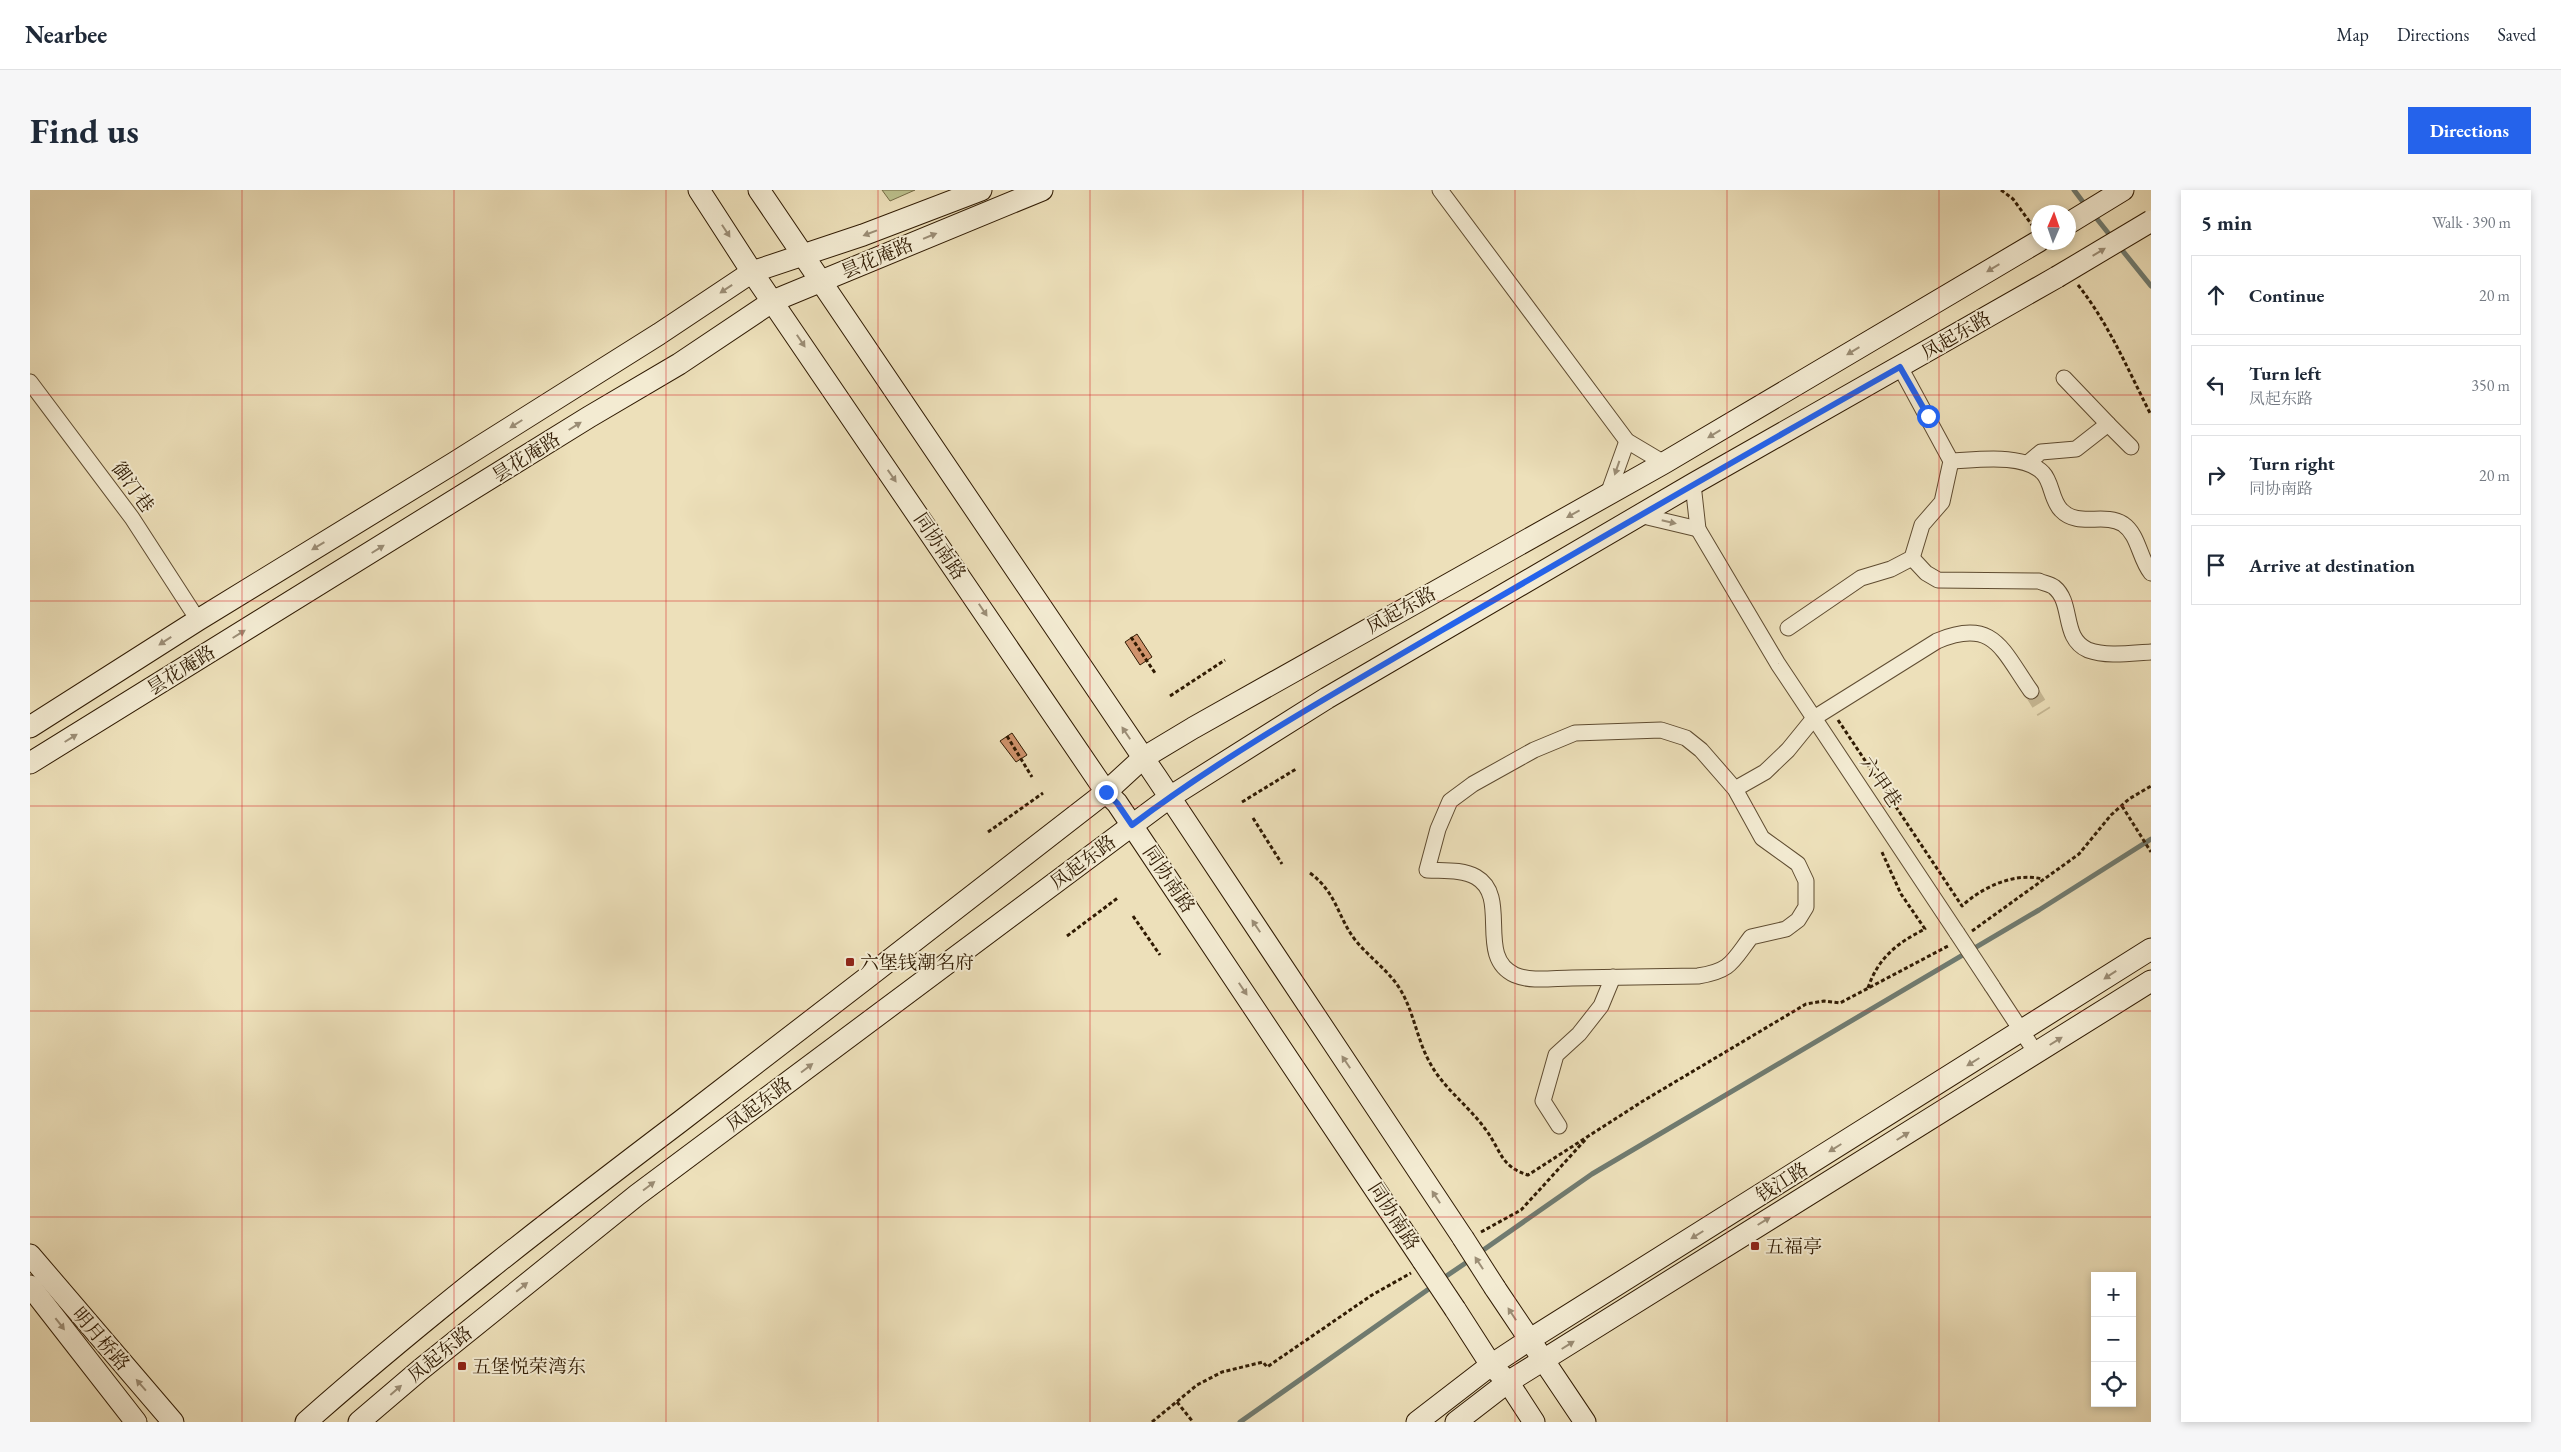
<!DOCTYPE html>
<meta charset="utf-8">
<style>
:root{--surface:#fff;--page:#f6f6f7;--text:#1f2937;--muted:#747a83;--line:#e0e1e3;--accent:#2563eb}
body{margin:0;font-family:"EB Garamond","Noto Serif SC",serif;background:var(--page);color:var(--text)}
.controls{position:absolute;right:15px;bottom:15px;display:grid;overflow:hidden;border-radius:0px;box-shadow:0 2px 8px #0003}
.controls button{width:45px;height:45px;display:grid;place-items:center;padding:0;border:0;border-bottom:1px solid var(--line);background:var(--surface);color:var(--text);font:25px sans-serif}
.compass{position:absolute;left:2001px;top:15px;width:45px;height:45px;border-radius:50%;background:var(--surface);box-shadow:0 2px 8px #0003;rotate:2deg}
.stop{position:absolute;width:15px;height:15px;margin:-11px;border:4px solid #2563eb;border-radius:50%;background:#fff}
.stop.end{background:#2563eb;border-color:#fff;box-shadow:0 1px 5px #0008}
.list{margin:0;padding:0;list-style:none}
h2{display:flex;justify-content:space-between;align-items:center;height:65px;margin:0;padding:0 20px;font-size:21px}
h2 small{font-size:16px;font-weight:400;color:var(--muted)}
.list li{display:grid;grid-template-columns:32px 1fr auto;gap:15px;align-items:center;box-sizing:border-box;height:80px;margin:0 10px 10px;padding:0 10px;border:1px solid var(--line);border-radius:0px}
.list b{display:block;font-size:19px;white-space:nowrap}
.list p{margin:0;font-size:16px;white-space:nowrap;color:var(--muted)}
.list em{font-size:16px;font-style:normal;color:var(--muted)}
.icon{flex:none;width:28px;height:28px;fill:none;stroke:currentColor;stroke-width:2;stroke-linecap:round;stroke-linejoin:round}
.map{position:relative;flex:none;width:2121px;height:1232px;overflow:hidden;border-radius:0px}
header{display:flex;align-items:center;gap:30px;box-sizing:border-box;height:70px;padding:0 25px;background:var(--surface);border-bottom:1px solid var(--line)}
header strong{font-size:24px}
nav{display:flex;gap:28px;margin-inline-start:auto;font-size:18px}
.intro{display:flex;align-items:center;justify-content:space-between;box-sizing:border-box;height:120px;padding:0 30px}
h1{margin:0;font-size:35px}
.button{padding:12px 22px;border-radius:0px;background:var(--accent);color:#fff;font-size:18px;font-weight:700}
main{display:flex;gap:30px;padding:0 30px}
aside{flex:1;background:var(--surface);border-radius:0px;box-shadow:0 2px 8px #0003}
.map>svg:first-child{display:block}
.green{fill:#bcc18d;stroke:#766e48}
.lines{fill:none;stroke-linecap:round;stroke-linejoin:round}
.stream{stroke:#707b70;stroke-width:5}
.building{fill:#d0936c;stroke:#301b03}
.street-tunnel{stroke:#c7b995;stroke-width:15;stroke-dasharray:15 8;stroke-linecap:butt}
.street-casing{stroke:#5f4c31;stroke-width:17}
.secondary-casing{stroke:#301b03;stroke-width:23}
.path{stroke:#301b03;stroke-width:3;stroke-dasharray:4 2.5;stroke-linecap:butt}
.street{stroke:#f3ebd2;stroke-width:15}
.secondary{stroke:#f3ebd2;stroke-width:21}
.street-bridge-casing{stroke:#5f4c31;stroke-width:17;stroke-linecap:butt}
.secondary-bridge-casing{stroke:#301b03;stroke-width:23;stroke-linecap:butt}
.street-bridge{stroke:#f3ebd2;stroke-width:15}
.secondary-bridge{stroke:#f3ebd2;stroke-width:21}
.oneway{fill:#9b8d75}
.route{stroke:#2563eb;stroke-width:6}
.grid{fill:none;stroke:#d62828;stroke-width:1;stroke-opacity:0.55}
.poi-dot{fill:#8f2418;stroke:#f3ebd2;stroke-width:2}
.labels{text-anchor:middle;dominant-baseline:central;stroke-width:4;stroke-linejoin:round;paint-order:stroke}
.street-label{font-size:19px;fill:#301b03;stroke:#f3ebd2}
.poi-label{font-size:19px;fill:#301b03;stroke:#f3ebd2;text-anchor:start}
</style>
<header>
<strong>Nearbee</strong>
<nav><a>Map</a><a>Directions</a><a>Saved</a></nav>
</header>
<div class="intro"><h1>Find us</h1><a class="button">Directions</a></div>
<main>
<div class="map">
<svg width="2121" height="1232" viewBox="0 0 2121 1232">
<rect width="100%" height="100%" fill="#ede0ba"/>
<filter id="stains"><feTurbulence type="fractalNoise" baseFrequency=".004" numOctaves="4"/><feColorMatrix values="0 0 0 0 .2 0 0 0 0 .09 0 0 0 0 .02 0 0 0 .5 -.17"/></filter>
<radialGradient id="worn" r=".72"><stop offset=".6" stop-color="#630" stop-opacity="0"/><stop offset="1" stop-color="#630" stop-opacity=".3"/></radialGradient>
<polygon class="green" points="852,0 885,0 860,11"/>
<g class="lines">
<g class="stream">
<polyline points="2044,0 2056,16"/>
<polyline points="2063,24 2083,49"/>
<polyline points="2088,55 2121,96"/>
<polyline points="1449,1063 1562,984 2009,720 2121,649"/>
<polyline points="1412,1089 1440,1070"/>
<polyline points="1210,1232 1403,1096"/>
</g>
</g>
<g class="building">
<polygon points="1107,444 1122,467 1110,475 1095,452"/>
<polygon points="982,543 997,565 986,572 970,551"/>
</g>
<g class="lines">
<polyline class="street-tunnel" points="2001,501 2014,522"/>
<defs>
<g id="street">
<polyline points="1410,0 1597,251 1634,273"/>
<polyline points="0,192 102,328 168,430"/>
<polyline points="2078,234 2101,257"/>
<path d="M1921,271c26,-1 73,-8 92,12 9,9 8,27 18,37 17,18 43,2 62,14 16,11 16,34 28,49"/>
<polyline points="1999,272 2011,262 2046,259 2078,234 2034,188"/>
<polyline points="1663,294 1668,339 1748,474 1927,743"/>
<polyline points="1578,304 1597,251"/>
<polyline points="1609,325 1668,339"/>
<path d="M1882,368l14,15 12,7 101,1c4,2 11,3 15,6 20,16 7,51 34,63 19,7 44,3 63,2"/>
<polyline points="1758,438 1831,388 1861,379 1882,368 1892,335 1912,312 1921,271 1870,177"/>
<path d="M1705,599l27,49 36,26 8,17v26l-8,13 -12,9 -35,8c-19,25 -20,34 -53,39 -42,1 -84,1 -126,2 -18,0 -41,4 -57,-3 -40,-18 -4,-78 -39,-98 -14,-8 -33,-6 -49,-7l11,-41 12,-28 23,-17 61,-34 41,-17 86,-3 25,8 15,12 34,39 30,-17 23,-22 26,-32 123,-77c57,-24 65,9 94,50"/>
<polyline points="1962,796 2006,863"/>
<polyline points="1529,936 1513,911 1526,865 1549,844 1571,816 1583,787"/>
</g>
<g id="secondary">
<polyline points="669,0 722,82 1076,602 1087,613 1393,1071"/>
<polyline points="729,0 1127,588 1433,1048"/>
<polyline points="2039,33 2093,0"/>
<polyline points="0,537 168,430 424,273 629,144 722,82 833,45 951,0"/>
<polyline points="0,573 559,227 649,174 743,111 1012,0"/>
<polyline points="0,1065 143,1232"/>
<polyline points="0,1096 106,1232"/>
<polyline points="1465,1098 1555,1232"/>
<polyline points="1425,1119 1461,1175 1478,1192 1504,1232"/>
<path d="M276,1232c120,-106 247,-204 375,-301 142,-109 284,-219 425,-329l37,-34 50,-30 471,-265 375,-222"/>
<polyline points="329,1232 390,1180 607,1005 1140,607 1297,508 1663,294 2027,87"/>
<polyline points="1387,1232 1461,1175 1499,1150 2121,759"/>
<polyline points="1426,1232 1478,1192 2121,791"/>
</g>
</defs>
<use href="#street" class="street-casing"/>
<use href="#secondary" class="secondary-casing"/>
<g class="path">
<polyline points="1971,0 1983,9 2002,35"/>
<path d="M2048,95c31,39 50,85 73,130"/>
<polyline points="1101,447 1125,483"/>
<polyline points="1140,506 1195,470"/>
<path d="M1808,530l124,186c20,-19 53,-34 80,-27"/>
<polyline points="977,546 1002,587"/>
<polyline points="1212,612 1266,579"/>
<polyline points="2092,616 2121,662"/>
<polyline points="1223,628 1252,674"/>
<polyline points="958,642 1013,603"/>
<path d="M1280,683c28,21 27,44 46,68 14,17 32,29 44,48 14,23 17,51 30,74 14,26 39,43 56,67 16,22 14,36 42,45l115,-74 163,-97 18,-3 16,2 108,-57"/>
<polyline points="1103,726 1130,765"/>
<polyline points="1942,741 2049,664 2081,625 2099,609 2121,596"/>
<polyline points="1037,746 1089,707"/>
<path d="M1838,798c10,-30 29,-45 57,-59l-24,-35 -20,-44"/>
<polyline points="1451,1042 1491,1020 1556,949"/>
<polyline points="1147,1212 1163,1232"/>
<polyline points="1122,1232 1167,1195 1192,1182 1233,1172 1237,1177 1342,1105 1381,1083"/>
</g>
<use href="#street" class="street"/>
<use href="#secondary" class="secondary"/>
<defs>
<polyline id="street-bridge" points="1927,743 1962,796"/>
<g id="secondary-bridge">
<polyline points="2027,87 2121,31"/>
<polyline points="1433,1048 1465,1098"/>
<polyline points="1393,1071 1425,1119"/>
</g>
</defs>
<use href="#street-bridge" class="street-bridge-casing"/>
<use href="#secondary-bridge" class="secondary-bridge-casing"/>
<use href="#street-bridge" class="street-bridge"/>
<use href="#secondary-bridge" class="secondary-bridge"/>
</g>
<defs><path id="oneway-solid" d="M-6-.8H1V-3.2L6.5 0L1 3.2V.8H-6Z" transform="scale(1.25)"/></defs>
<g class="oneway">
<use href="#oneway-solid" transform="translate(696 41) rotate(57)"/>
<use href="#oneway-solid" transform="translate(840 43) rotate(159)"/>
<use href="#oneway-solid" transform="translate(900 46) rotate(-22)"/>
<use href="#oneway-solid" transform="translate(2069 62) rotate(-31)"/>
<use href="#oneway-solid" transform="translate(1963 78) rotate(149)"/>
<use href="#oneway-solid" transform="translate(696 99) rotate(146)"/>
<use href="#oneway-solid" transform="translate(771 151) rotate(56)"/>
<use href="#oneway-solid" transform="translate(1823 161) rotate(149)"/>
<use href="#oneway-solid" transform="translate(486 234) rotate(148)"/>
<use href="#oneway-solid" transform="translate(545 236) rotate(-32)"/>
<use href="#oneway-solid" transform="translate(1684 244) rotate(149)"/>
<use href="#oneway-solid" transform="translate(1587 278) rotate(109)"/>
<use href="#oneway-solid" transform="translate(862 286) rotate(55)"/>
<use href="#oneway-solid" transform="translate(1543 324) rotate(151)"/>
<use href="#oneway-solid" transform="translate(1639 332) rotate(13)"/>
<use href="#oneway-solid" transform="translate(288 356) rotate(149)"/>
<use href="#oneway-solid" transform="translate(348 359) rotate(-32)"/>
<use href="#oneway-solid" transform="translate(953 420) rotate(56)"/>
<use href="#oneway-solid" transform="translate(209 444) rotate(-32)"/>
<use href="#oneway-solid" transform="translate(135 451) rotate(147)"/>
<use href="#oneway-solid" transform="translate(1096 543) rotate(-124)"/>
<use href="#oneway-solid" transform="translate(41 548) rotate(-32)"/>
<use href="#oneway-solid" transform="translate(1226 736) rotate(-124)"/>
<use href="#oneway-solid" transform="translate(2080 785) rotate(147)"/>
<use href="#oneway-solid" transform="translate(1213 799) rotate(56)"/>
<use href="#oneway-solid" transform="translate(2026 851) rotate(-32)"/>
<use href="#oneway-solid" transform="translate(1316 872) rotate(-124)"/>
<use href="#oneway-solid" transform="translate(1943 872) rotate(148)"/>
<use href="#oneway-solid" transform="translate(777 878) rotate(-37)"/>
<use href="#oneway-solid" transform="translate(1873 946) rotate(-32)"/>
<use href="#oneway-solid" transform="translate(1805 958) rotate(148)"/>
<use href="#oneway-solid" transform="translate(619 996) rotate(-37)"/>
<use href="#oneway-solid" transform="translate(1406 1007) rotate(-123)"/>
<use href="#oneway-solid" transform="translate(1734 1031) rotate(-32)"/>
<use href="#oneway-solid" transform="translate(1667 1045) rotate(148)"/>
<use href="#oneway-solid" transform="translate(1449 1073) rotate(-123)"/>
<use href="#oneway-solid" transform="translate(492 1097) rotate(-39)"/>
<use href="#oneway-solid" transform="translate(1482 1124) rotate(-123)"/>
<use href="#oneway-solid" transform="translate(30 1134) rotate(52)"/>
<use href="#oneway-solid" transform="translate(1538 1155) rotate(-32)"/>
<use href="#oneway-solid" transform="translate(111 1195) rotate(-131)"/>
<use href="#oneway-solid" transform="translate(366 1200) rotate(-41)"/>
</g>
<g class="lines">
<path class="route" d="M1076,602l11,11 15,22c98,-74 207,-134 312,-196 152,-88 303,-176 456,-262l28,49"/>
</g>
<path class="grid" d="M212,0v1232M424,0v1232M636,0v1232M848,0v1232M1060,0v1232M1273,0v1232M1485,0v1232M1697,0v1232M1909,0v1232M0,205h2121M0,411h2121M0,616h2121M0,821h2121M0,1027h2121"/>
<g class="poi-dot">
<rect x="815" y="767" width="10" height="10" rx="2.5"/>
<rect x="1720" y="1051" width="10" height="10" rx="2.5"/>
<rect x="427" y="1171" width="10" height="10" rx="2.5"/>
</g>
<g class="labels">
<g class="street-label">
<text transform="translate(847 68) rotate(-23)">昙花庵路</text>
<text transform="translate(1926 145) rotate(-30)">凤起东路</text>
<text transform="translate(496 267) rotate(-32)">昙花庵路</text>
<text transform="translate(103 297) rotate(54)">御汀巷</text>
<text transform="translate(910 356) rotate(56)">同协南路</text>
<text transform="translate(1371 420) rotate(-29)">凤起东路</text>
<text transform="translate(151 480) rotate(-32)">昙花庵路</text>
<text transform="translate(1851 592) rotate(56)">六甲巷</text>
<text transform="translate(1053 672) rotate(-37)">凤起东路</text>
<text transform="translate(1139 689) rotate(56)">同协南路</text>
<text transform="translate(729 914) rotate(-37)">凤起东路</text>
<text transform="translate(1752 992) rotate(-32)">钱江路</text>
<text transform="translate(1364 1026) rotate(57)">同协南路</text>
<text transform="translate(71 1149) rotate(49)">明月桥路</text>
<text transform="translate(410 1164) rotate(-39)">凤起东路</text>
</g>
<g class="poi-label">
<text x="830" y="772">六堡钱潮名府</text>
<text x="1735" y="1056">五福亭</text>
<text x="442" y="1176">五堡悦荣湾东</text>
</g>
</g>
<rect width="100%" height="100%" filter="url(#stains)"/>
<rect width="100%" height="100%" fill="url(#worn)"/>
</svg>
<div class="controls">
<button>+</button>
<button>−</button>
<button><svg class="icon" aria-label="locate" viewBox="0 0 24 24"><circle cx="12" cy="12" r="6"/><path d="M12 2v4M12 18v4M2 12h4M18 12h4"/></svg></button>
</div>
<svg class="compass" viewBox="-18 -18 36 36"><path d="M0-13l5 13h-10z" fill="#e53935"/><path d="M0 13l5-13h-10z" fill="#747a83"/></svg>
<div class="stop" style="left:1898px;top:226px"></div>
<div class="stop end" style="left:1076px;top:602px"></div>
</div>
<aside>
<h2>5 min<small>Walk · 390 m</small></h2>
<ul class="list">
<li><svg class="icon" aria-label="ahead" viewBox="0 0 24 24"><path d="M12 20V5M6 11l6-6 6 6"/></svg><div><b>Continue</b></div><em>20 m</em></li>
<li><svg class="icon" aria-label="left" viewBox="0 0 24 24"><path d="M17 20v-9H6M10 6l-5 5 5 5"/></svg><div><b>Turn left</b><p>凤起东路</p></div><em>350 m</em></li>
<li><svg class="icon" aria-label="right" viewBox="0 0 24 24"><path d="M7 20v-9h11M14 6l5 5-5 5"/></svg><div><b>Turn right</b><p>同协南路</p></div><em>20 m</em></li>
<li><svg class="icon" aria-label="arrive" viewBox="0 0 24 24"><path d="M6 21V4h12l-3 4 3 4H6"/></svg><div><b>Arrive at destination</b></div></li>
</ul>
</aside>
</main>
